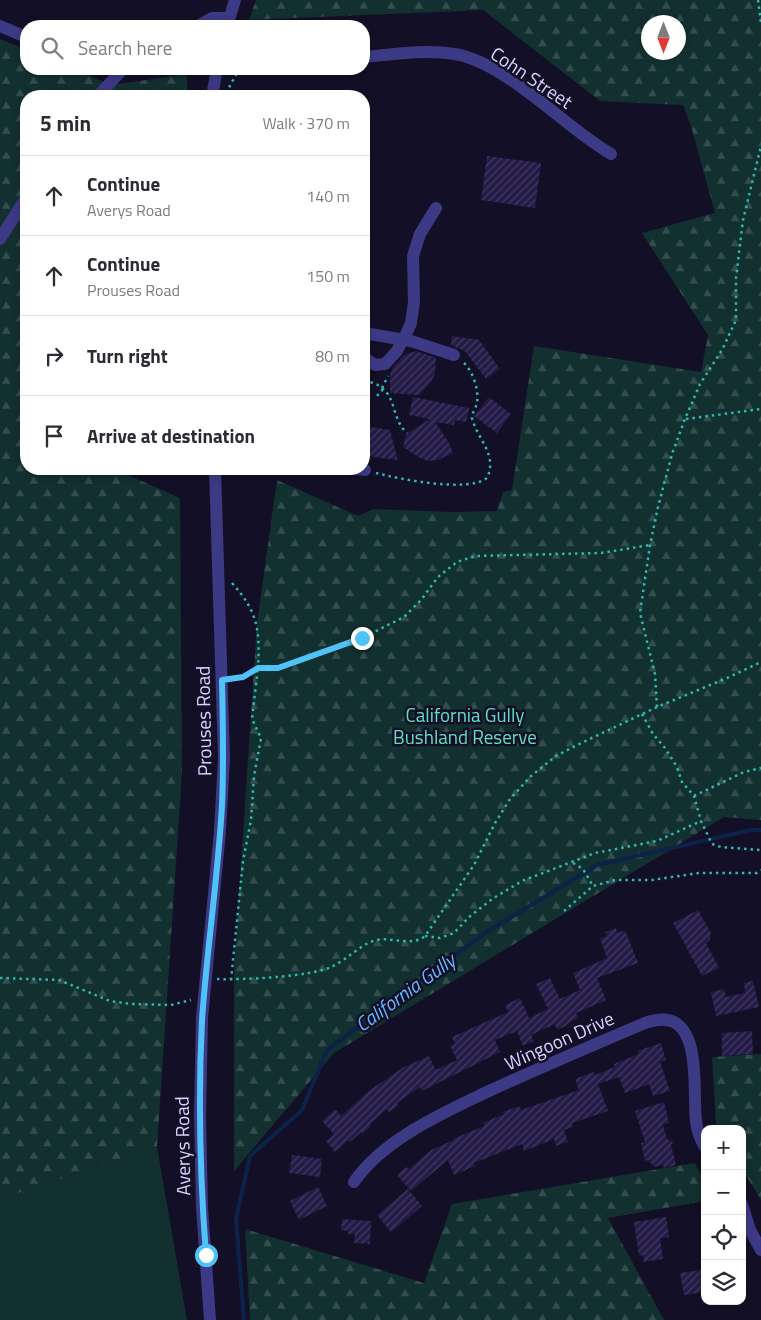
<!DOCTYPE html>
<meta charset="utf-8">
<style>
:root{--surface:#fff;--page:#f7f7f7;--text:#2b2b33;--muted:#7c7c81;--line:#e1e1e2}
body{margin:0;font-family:"Titillium Web",sans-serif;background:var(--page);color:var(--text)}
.controls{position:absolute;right:15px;bottom:15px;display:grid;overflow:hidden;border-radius:10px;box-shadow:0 2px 8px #0003}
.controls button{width:45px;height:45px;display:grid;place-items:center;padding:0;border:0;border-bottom:1px solid var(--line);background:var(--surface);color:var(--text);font:25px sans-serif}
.compass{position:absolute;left:641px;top:15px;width:45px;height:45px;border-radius:50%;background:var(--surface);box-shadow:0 2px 8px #0003;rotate:180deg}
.stop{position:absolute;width:15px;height:15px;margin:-11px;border:4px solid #4fc3f7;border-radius:50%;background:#fff}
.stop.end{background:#4fc3f7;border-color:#fff;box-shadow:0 1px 5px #0008}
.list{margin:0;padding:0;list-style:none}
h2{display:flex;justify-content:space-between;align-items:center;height:65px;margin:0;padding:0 20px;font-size:21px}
h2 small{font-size:16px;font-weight:400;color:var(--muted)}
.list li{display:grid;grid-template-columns:32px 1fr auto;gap:15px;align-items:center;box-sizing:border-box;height:80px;padding:0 20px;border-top:1px solid var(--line)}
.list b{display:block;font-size:19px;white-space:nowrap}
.list p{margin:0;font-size:16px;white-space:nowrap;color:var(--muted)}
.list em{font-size:16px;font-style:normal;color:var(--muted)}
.icon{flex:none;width:28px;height:28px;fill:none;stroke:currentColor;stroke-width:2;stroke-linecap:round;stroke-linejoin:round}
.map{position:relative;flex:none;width:761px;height:1320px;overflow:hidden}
.search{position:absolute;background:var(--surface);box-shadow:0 2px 8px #0003;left:20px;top:20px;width:350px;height:55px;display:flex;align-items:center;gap:12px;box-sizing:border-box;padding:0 18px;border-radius:20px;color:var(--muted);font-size:19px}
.panel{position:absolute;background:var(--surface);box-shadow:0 2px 8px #0003;left:20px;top:90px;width:350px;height:385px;border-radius:20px}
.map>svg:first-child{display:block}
.green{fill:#12302f}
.forest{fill:url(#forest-firs);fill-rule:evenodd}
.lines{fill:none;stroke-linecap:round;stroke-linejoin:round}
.stream{stroke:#0c2248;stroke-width:4}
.building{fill:url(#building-hatch)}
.path{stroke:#2fb8b0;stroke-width:2.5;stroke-dasharray:2.5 4;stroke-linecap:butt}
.minor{stroke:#3d3a85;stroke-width:12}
.route{stroke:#4fc3f7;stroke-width:6}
.labels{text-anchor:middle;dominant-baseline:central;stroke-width:5;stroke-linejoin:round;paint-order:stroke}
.street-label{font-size:19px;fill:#d9d4ff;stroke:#130f26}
.park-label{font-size:19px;fill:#5fe0c0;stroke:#130f26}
.water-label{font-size:20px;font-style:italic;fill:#62b6ff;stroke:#130f26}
</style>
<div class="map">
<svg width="761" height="1320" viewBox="0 0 761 1320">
<defs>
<pattern id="forest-firs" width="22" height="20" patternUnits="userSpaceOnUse" patternTransform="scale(1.25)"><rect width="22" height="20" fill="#12302f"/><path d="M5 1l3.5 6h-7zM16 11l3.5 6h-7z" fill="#344d4e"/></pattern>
<pattern id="building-hatch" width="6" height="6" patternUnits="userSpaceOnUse" patternTransform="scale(1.25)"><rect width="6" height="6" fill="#241b47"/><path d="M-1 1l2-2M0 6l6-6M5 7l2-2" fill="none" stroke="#433b63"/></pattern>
</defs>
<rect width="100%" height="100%" fill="#130f26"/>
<polygon class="green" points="157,1147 187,1320 0,1320 0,1199"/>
<g class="forest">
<path d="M256,0h505v820l-37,-3 -390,236 -100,118v-200l23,-348 20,-143 81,36 15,-7 79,3 45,-1 6,-19 9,-2 22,-144 167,26 7,-37 -66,-102 73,-20 -24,-87 -8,-21 -83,-4 -117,-91 -234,10zM678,22v30h-30v-30z"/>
<polygon points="0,39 26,50 26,69 73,69 112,85 187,74 187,96 26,96 26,469 114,469 180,498 182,773 157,1147 0,1199"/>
<polygon points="761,1054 761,1200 742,1169 742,1129 717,1129 716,1126 712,1057"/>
<polygon points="695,1163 705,1184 705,1201 608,1218 664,1320 250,1320 245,1229 424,1283 452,1204"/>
</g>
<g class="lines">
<polyline class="stream" points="244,1320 236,1219 250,1156 302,1110 327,1050 485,933 597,865 751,830 761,830"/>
</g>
<g class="building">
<polygon points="487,156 541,163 535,208 481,200"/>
<polygon points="452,336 479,340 500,369 486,379 465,351 451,345"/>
<polygon points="416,351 436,358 435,373 431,382 419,395 390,393 390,375 393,367 404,355"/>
<polygon points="413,397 469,408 466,422 455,420 454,425 435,422 449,443 453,453 440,459 429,461 420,458 403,447 406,434 430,419 409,415"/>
<polygon points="489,397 511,414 497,433 474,416"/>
<polygon points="364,426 390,430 398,460 364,456"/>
<polygon points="698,910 711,933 710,940 706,943 719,968 702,976 673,923"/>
<polygon points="616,928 617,933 625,930 638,963 597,978 606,1000 576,1013 578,1018 567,1024 568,1025 557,1030 555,1024 531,1035 534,1041 523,1046 517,1031 495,1040 500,1052 422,1091 420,1087 397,1103 399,1105 389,1112 387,1109 370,1124 371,1126 362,1134 361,1132 350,1142 349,1140 335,1152 326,1141 334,1134 322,1121 335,1109 341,1116 370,1090 404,1067 429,1056 436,1070 457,1060 450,1046 455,1044 452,1037 508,1012 505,1005 520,998 529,1018 548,1009 536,984 550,978 560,999 580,990 573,973 607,958 600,939 607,936 605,932"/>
<polygon points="753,981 759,1007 716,1016 711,992 724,989 726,997 745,993 744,983"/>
<polygon points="752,1031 753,1054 722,1056 722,1033"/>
<polygon points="661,1043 666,1060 660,1062 670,1091 653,1096 649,1084 625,1093 619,1077 598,1084 608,1111 572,1123 573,1127 564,1130 568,1142 556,1146 554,1139 524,1151 522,1144 474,1163 475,1166 454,1175 448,1160 411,1191 397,1175 406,1167 409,1169 431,1150 454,1140 453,1139 484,1126 483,1123 504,1114 503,1112 519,1106 521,1110 579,1090 575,1079 594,1072 595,1075 615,1067 614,1064 639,1054 637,1051"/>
<polygon points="664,1102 669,1123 663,1125 667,1139 673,1142 671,1145 676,1165 664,1168 663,1164 655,1167 648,1160 645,1161 641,1143 645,1142 635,1111"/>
<polygon points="292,1155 322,1159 320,1177 289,1173"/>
<polygon points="318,1187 327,1206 299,1220 290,1201"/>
<polygon points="408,1189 422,1206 391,1232 377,1215"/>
<polygon points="666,1217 669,1237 660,1238 663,1259 644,1262 643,1255 639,1256 634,1222"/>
<polygon points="342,1219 371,1221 370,1244 354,1243 355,1234 348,1234 348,1231 341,1230"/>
<polygon points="705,1269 705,1292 684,1295 680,1273"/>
</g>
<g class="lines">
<g class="path">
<polyline points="758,0 761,22"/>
<polyline points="226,93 238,71"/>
<path d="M364,381c36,5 24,35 43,52"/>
<polyline points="382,388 388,376"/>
<polyline points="377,396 383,389"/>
<polyline points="686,419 761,409"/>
<path d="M376,473c24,6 91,20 111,5 11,-24 -10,-39 -15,-60 0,-6 4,-10 5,-15 2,-14 -4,-32 -14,-41"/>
<path d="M232,583c26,29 28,47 26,84l-15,10 -9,1"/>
<polyline points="657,707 655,674 640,613 650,545 658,507 672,454 685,419 700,384 722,350 736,320 736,278 743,220 761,146"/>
<polyline points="642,714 653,734 665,748 677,767 682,782 694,796 701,821 712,844 721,847 761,850"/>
<polyline points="694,796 744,772 761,768"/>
<polyline points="573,863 583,869 593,886"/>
<polyline points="564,911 593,886 615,880 652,880 699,873 757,873 761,870"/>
<polyline points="425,936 440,938 454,933 469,917 492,899 522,881 595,853 657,841 701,821"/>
<polyline points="0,978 59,980 110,1001 131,1004 171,1005 191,1000"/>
<path d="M217,979c24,1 93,-2 114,-12 14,-6 28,-21 42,-26 17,-6 37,7 52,-5l49,-71 21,-42 15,-24 21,-23 25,-20 19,-10 82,-39 70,-29 34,-16"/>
<polyline points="231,980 243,861 251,820 254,776 261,738 252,719 258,667 278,668 362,638 404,617 421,600 438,577 457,562 475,556 601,553 650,545"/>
</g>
<g class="minor">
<polyline points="0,26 26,37"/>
<polyline points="198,26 212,18 229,18"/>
<polyline points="227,26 235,0"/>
<path d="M364,57c29,-3 61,-8 91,-3 52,9 109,73 156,100"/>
<polyline points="98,96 123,69"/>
<polyline points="212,96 217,69"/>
<polyline points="0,239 26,198"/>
<polyline points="364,333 411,341 454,355"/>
<polyline points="404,339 411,323 414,302 413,256 420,234 436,208"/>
<polyline points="364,357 375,365 385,364 397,351 403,339"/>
<polyline points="357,469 365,470"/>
<path d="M354,1182c29,-43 91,-70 137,-92 51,-23 102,-45 154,-67 60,-21 47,63 51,98 1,10 4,18 9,26"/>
<polyline points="742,1204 750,1230 761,1250"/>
<polyline points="210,1320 202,1207 200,1117 202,1018 220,831 224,758 215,469"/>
</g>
</g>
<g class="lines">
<path class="route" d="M206,1255c-6,-78 -8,-156 -4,-235 5,-72 16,-143 20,-215 2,-42 1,-83 0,-125l21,-3 15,-9h20l84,-30"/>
</g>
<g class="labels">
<g class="street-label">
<text transform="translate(532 77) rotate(34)">Cohn Street</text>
<text transform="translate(203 721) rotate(-91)">Prouses Road</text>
<text transform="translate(559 1040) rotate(-24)">Wingoon Drive</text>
<text transform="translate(182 1146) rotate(-91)">Averys Road</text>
</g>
<g class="park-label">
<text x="465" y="714">California Gully<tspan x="465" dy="22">Bushland Reserve</tspan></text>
</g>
<g class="water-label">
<text transform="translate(405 992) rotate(-36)">California Gully</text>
</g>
</g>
</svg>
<div class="controls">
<button>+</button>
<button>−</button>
<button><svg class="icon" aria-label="locate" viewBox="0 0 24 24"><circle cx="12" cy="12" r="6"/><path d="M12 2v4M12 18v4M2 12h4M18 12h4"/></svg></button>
<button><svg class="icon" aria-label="layers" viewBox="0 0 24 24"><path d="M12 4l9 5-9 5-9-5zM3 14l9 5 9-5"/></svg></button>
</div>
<svg class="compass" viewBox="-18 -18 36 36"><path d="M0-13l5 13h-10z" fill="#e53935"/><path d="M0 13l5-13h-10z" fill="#7c7c81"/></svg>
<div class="stop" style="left:206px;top:1255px"></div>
<div class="stop end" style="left:362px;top:638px"></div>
<div class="search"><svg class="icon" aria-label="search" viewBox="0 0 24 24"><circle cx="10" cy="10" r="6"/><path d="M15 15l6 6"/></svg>Search here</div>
<section class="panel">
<h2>5 min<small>Walk · 370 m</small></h2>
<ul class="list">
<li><svg class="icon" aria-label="ahead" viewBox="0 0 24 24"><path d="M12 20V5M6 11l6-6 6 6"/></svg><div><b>Continue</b><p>Averys Road</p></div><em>140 m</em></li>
<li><svg class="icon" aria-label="ahead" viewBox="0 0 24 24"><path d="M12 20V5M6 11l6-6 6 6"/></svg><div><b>Continue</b><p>Prouses Road</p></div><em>150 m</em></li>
<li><svg class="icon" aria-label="right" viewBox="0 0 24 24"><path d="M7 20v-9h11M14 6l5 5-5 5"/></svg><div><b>Turn right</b></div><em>80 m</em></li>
<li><svg class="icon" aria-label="arrive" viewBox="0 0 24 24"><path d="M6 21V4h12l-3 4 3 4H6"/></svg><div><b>Arrive at destination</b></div></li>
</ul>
</section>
</div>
